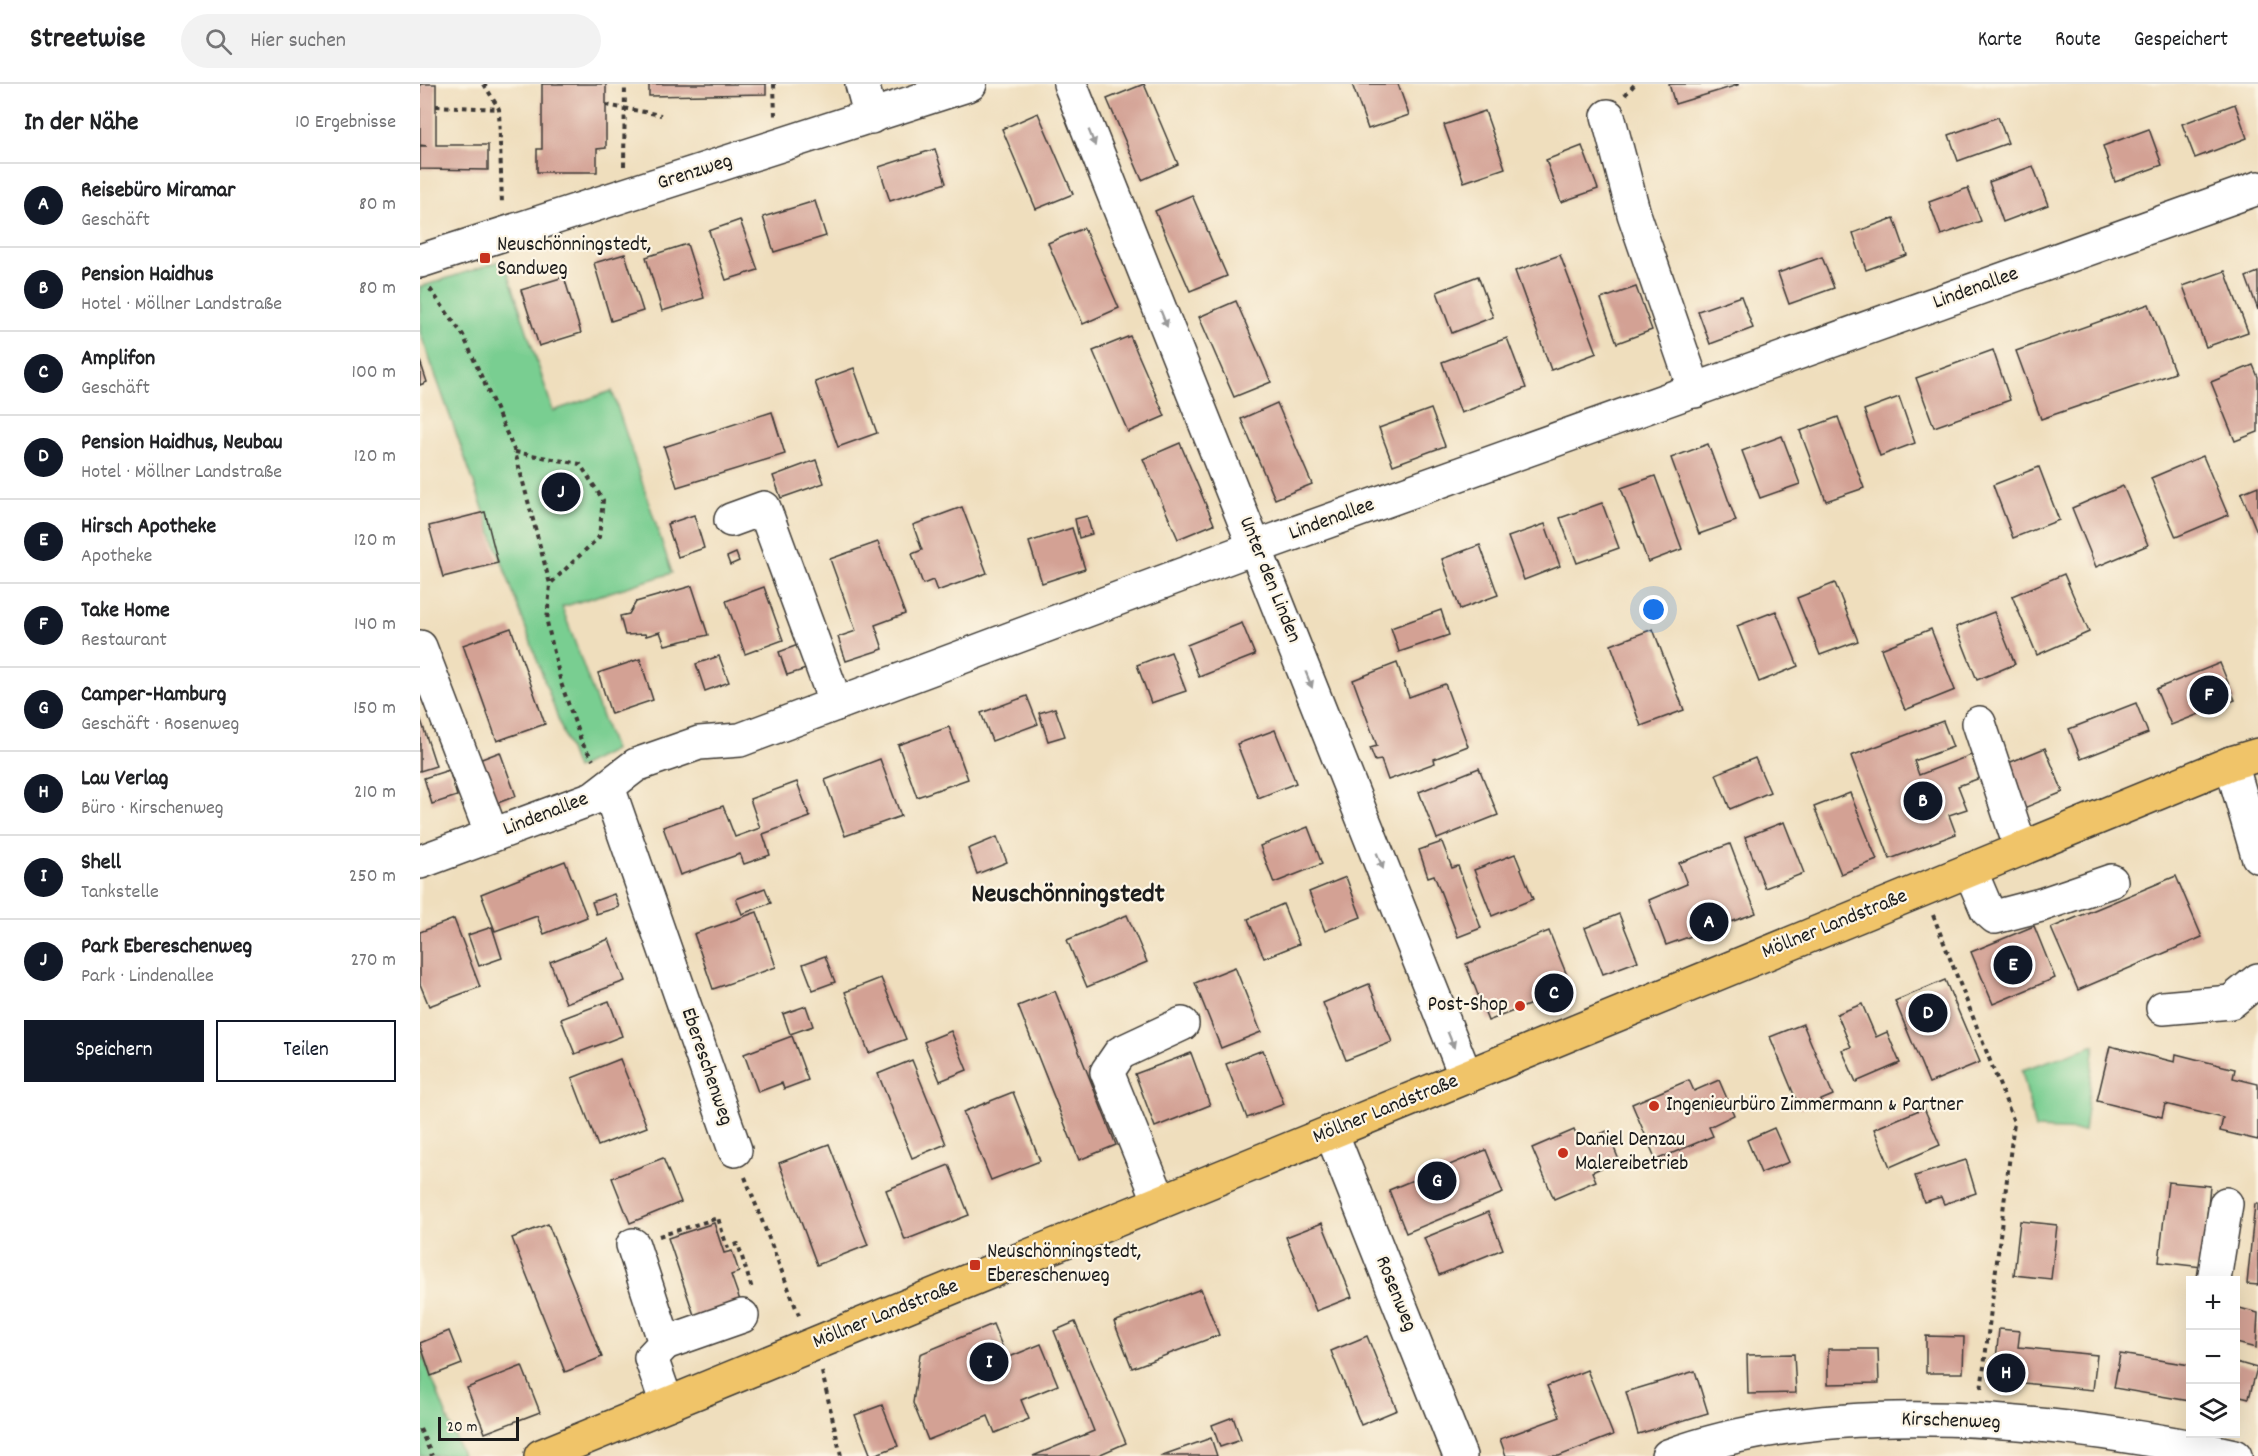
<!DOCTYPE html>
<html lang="de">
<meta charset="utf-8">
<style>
:root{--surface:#fff;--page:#f2f2f2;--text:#202124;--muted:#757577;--line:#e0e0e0;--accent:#111827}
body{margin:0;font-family:Dekko,sans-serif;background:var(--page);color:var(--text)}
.controls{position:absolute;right:18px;bottom:18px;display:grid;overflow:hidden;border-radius:0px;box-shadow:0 6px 24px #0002}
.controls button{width:54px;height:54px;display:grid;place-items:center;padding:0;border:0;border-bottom:2px solid var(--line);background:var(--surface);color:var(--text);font:30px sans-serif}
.scale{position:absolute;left:18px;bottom:15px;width:81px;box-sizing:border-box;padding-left:6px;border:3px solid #1c1c1c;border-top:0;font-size:16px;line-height:21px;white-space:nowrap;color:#1c1c1c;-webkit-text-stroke:4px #fcf5e5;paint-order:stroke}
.you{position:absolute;left:1234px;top:526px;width:21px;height:21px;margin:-15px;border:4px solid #fff;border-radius:50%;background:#1a73e8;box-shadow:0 0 0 9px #1a73e833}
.badge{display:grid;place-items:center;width:39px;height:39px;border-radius:50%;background:var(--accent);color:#fff;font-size:20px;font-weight:700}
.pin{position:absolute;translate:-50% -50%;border:3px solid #fff;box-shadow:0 2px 6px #0006}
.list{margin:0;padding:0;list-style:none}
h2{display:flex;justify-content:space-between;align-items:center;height:78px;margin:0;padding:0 24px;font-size:26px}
h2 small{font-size:20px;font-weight:400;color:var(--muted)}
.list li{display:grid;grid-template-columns:39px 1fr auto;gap:18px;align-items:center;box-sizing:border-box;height:84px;padding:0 24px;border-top:2px solid var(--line)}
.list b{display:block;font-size:22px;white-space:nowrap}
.list p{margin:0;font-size:20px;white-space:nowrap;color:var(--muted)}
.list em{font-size:20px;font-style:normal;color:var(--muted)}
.actions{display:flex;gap:12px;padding:18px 24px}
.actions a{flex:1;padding:14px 0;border:2px solid var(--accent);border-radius:0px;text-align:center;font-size:21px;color:var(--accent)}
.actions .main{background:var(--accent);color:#fff}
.icon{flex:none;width:33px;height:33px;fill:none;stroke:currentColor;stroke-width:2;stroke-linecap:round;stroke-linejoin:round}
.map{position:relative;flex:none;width:1838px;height:1372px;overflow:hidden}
header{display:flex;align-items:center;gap:36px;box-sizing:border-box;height:84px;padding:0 30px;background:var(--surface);border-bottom:2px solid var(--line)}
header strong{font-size:28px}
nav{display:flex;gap:33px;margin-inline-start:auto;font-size:21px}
.search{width:420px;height:54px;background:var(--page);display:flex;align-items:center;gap:15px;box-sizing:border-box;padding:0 21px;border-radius:33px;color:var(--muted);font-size:22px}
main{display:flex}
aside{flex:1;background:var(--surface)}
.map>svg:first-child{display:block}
.green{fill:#79ce91;stroke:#4a7556;stroke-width:1.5}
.building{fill:#d3a194}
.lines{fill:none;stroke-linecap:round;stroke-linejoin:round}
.minor-casing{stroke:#3c3934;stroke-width:36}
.major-casing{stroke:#3c3934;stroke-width:36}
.path{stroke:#3c3934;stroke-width:4;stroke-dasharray:4.5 4.5;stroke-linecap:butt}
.minor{stroke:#fff;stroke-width:33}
.major{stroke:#f0c469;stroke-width:33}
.oneway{fill:#999}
.poi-dot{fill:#c8321e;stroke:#fcf5e5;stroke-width:2}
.labels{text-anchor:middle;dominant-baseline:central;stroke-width:4.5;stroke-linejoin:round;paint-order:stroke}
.street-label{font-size:21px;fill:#1c1c1c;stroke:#fcf5e5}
.poi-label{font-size:21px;fill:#1c1c1c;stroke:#fcf5e5;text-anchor:start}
.district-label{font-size:27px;font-weight:bold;fill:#1c1c1c;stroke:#fcf5e5}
</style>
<header>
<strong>Streetwise</strong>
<div class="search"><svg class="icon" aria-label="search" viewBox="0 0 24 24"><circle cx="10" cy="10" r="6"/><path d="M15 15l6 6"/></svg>Hier suchen</div>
<nav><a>Karte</a><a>Route</a><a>Gespeichert</a></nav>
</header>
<main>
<aside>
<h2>In der Nähe<small>10 Ergebnisse</small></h2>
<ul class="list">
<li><span class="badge">A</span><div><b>Reisebüro Miramar</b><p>Geschäft</p></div><em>80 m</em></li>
<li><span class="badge">B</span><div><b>Pension Haidhus</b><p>Hotel · Möllner Landstraße</p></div><em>80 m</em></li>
<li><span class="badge">C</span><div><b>Amplifon</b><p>Geschäft</p></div><em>100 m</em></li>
<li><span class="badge">D</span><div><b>Pension Haidhus, Neubau</b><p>Hotel · Möllner Landstraße</p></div><em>120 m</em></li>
<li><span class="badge">E</span><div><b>Hirsch Apotheke</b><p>Apotheke</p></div><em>120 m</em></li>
<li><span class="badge">F</span><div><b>Take Home</b><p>Restaurant</p></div><em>140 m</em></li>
<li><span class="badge">G</span><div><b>Camper-Hamburg</b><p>Geschäft · Rosenweg</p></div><em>150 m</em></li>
<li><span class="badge">H</span><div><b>Lau Verlag</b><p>Büro · Kirschenweg</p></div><em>210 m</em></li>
<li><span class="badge">I</span><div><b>Shell</b><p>Tankstelle</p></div><em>250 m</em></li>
<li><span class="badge">J</span><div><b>Park Ebereschenweg</b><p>Park · Lindenallee</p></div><em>270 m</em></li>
</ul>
<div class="actions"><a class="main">Speichern</a><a>Teilen</a></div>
</aside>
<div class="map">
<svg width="1838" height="1372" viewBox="0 0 1838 1372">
<rect width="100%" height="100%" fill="#fcf5e5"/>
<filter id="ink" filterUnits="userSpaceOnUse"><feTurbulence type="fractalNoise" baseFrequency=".0167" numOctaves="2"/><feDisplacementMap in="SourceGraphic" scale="12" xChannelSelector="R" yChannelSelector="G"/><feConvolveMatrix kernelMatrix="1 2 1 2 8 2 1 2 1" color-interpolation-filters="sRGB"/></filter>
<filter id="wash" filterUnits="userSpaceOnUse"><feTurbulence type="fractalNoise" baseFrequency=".008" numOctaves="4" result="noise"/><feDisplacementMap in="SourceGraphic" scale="24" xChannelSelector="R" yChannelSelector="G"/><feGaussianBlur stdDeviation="1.35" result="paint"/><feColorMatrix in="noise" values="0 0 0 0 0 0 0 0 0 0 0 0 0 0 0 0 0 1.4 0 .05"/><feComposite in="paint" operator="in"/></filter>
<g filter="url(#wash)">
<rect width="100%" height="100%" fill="#efdebd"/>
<g class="green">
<polygon points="84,176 133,327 192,307 252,489 142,523 194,666 156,685 0,248 0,203"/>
<polygon points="1675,961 1664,1047 1615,1045 1602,986"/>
<polygon points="0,1264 42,1371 0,1372"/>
</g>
<g id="blocks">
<g class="building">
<polygon points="0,0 16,0 16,61 68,61 68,86 0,85 0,62 7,62 0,61"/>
<polygon points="122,0 186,0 186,64 177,65 177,88 117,88 117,65 122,65"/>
<polygon points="229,0 346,0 346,10 229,12"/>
<polygon points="724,0 758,80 722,96 687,15"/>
<polygon points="932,0 978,0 989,31 948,45"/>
<polygon points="1249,0 1318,0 1318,1 1255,20"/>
<polygon points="1815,20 1827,54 1775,74 1762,40"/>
<polygon points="1065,27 1085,84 1044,98 1024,41"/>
<polygon points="618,29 653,110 616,125 582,45"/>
<polygon points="1578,33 1588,59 1538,77 1529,51"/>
<polygon points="1729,45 1742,81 1695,98 1683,62"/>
<polygon points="1162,62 1178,105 1141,118 1126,76"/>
<polygon points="515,65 526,99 470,117 459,83"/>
<polygon points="1613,82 1628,121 1583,138 1569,98"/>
<polygon points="1548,104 1561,137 1521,151 1509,118"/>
<polygon points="772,111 807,192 770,207 735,127"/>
<polygon points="395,117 406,152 354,168 343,133"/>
<polygon points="1474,134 1487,171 1446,186 1433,149"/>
<polygon points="320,136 338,186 306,196 289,147"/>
<polygon points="664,144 699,224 663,240 628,159"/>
<polygon points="267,160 284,214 242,227 226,173"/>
<polygon points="205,170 223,227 191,237 174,179"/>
<polygon points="1140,171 1177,269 1131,286 1095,187"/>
<polygon points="1402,173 1414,204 1369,220 1358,189"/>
<polygon points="1805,187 1828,248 1786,263 1763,202"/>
<polygon points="1838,188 1838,226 1826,193"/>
<polygon points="1058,192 1073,233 1032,249 1017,208"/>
<polygon points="144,193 161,249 119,262 101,206"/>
<polygon points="1216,203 1232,246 1197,259 1181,215"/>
<polygon points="1321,212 1333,244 1290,260 1278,227"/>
<polygon points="816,217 851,298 814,313 779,233"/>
<polygon points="1729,220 1755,289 1621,335 1596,267"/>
<polygon points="710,252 745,332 708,348 673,267"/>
<polygon points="1087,254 1106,304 1041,329 1022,278"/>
<polygon points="1573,266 1590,316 1514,343 1496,294"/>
<polygon points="0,277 7,298 0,301"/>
<polygon points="1833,281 1838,293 1838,348 1815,357 1791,298"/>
<polygon points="434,284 457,349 418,363 395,298"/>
<polygon points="1479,313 1495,359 1460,372 1444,326"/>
<polygon points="857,319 892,400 855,415 821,335"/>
<polygon points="1011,325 1025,362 973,381 959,344"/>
<polygon points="352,328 365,370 257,403 244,363"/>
<polygon points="1418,333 1444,404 1406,417 1380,347"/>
<polygon points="1362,352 1380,400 1340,414 1322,367"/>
<polygon points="760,359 794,440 758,455 723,375"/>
<polygon points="1288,360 1316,437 1279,450 1251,374"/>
<polygon points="1783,372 1808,431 1756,453 1731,394"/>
<polygon points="396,376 404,399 361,414 353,392"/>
<polygon points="1619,383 1639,436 1593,454 1573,401"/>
<polygon points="1235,392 1262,465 1228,478 1201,404"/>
<polygon points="1703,402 1728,461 1676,483 1652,424"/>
<polygon points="1838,402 1838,450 1821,409"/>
<polygon points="1182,419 1199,464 1157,479 1140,434"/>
<polygon points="542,423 567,489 517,507 513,496 503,500 492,470 502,466 493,441"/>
<polygon points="65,428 78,479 23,493 9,442"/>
<polygon points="274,431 284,464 258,473 247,440"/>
<polygon points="667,432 672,450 659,454 655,435"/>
<polygon points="1125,440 1140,482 1104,496 1088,453"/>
<polygon points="652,444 665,485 622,499 609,458"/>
<polygon points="458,458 485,530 455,541 463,565 426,577 418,553 436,547 410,475"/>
<polygon points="1060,461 1078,511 1040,525 1022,475"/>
<polygon points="316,469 319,477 310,481 307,473"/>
<polygon points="1644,490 1669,548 1617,571 1592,512"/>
<polygon points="1415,499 1438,557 1400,571 1377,514"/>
<polygon points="272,502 288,551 245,561 240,548 226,552 225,550 205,551 200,532 209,530 216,518"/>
<polygon points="344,503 363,556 325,570 306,517"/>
<polygon points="1021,526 1029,551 979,568 971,544"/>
<polygon points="1356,527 1378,582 1339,598 1317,542"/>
<polygon points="1574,528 1595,580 1557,596 1536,543"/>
<polygon points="822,539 835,571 779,593 767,561"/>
<polygon points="91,544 125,640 77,657 43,561"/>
<polygon points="1233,545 1264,626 1221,642 1191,561"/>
<polygon points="1511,545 1535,606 1485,626 1461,565"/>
<polygon points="378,561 386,585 367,591 359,568"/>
<polygon points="751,568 766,607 731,619 717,581"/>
<polygon points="299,572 309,598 285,607 276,580"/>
<polygon points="220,575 233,616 191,630 178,589"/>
<polygon points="977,579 989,613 1025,600 1048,662 1014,675 1015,679 968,696 961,676 955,677 950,664 957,662 933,596"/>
<polygon points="1800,579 1815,616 1751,641 1736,605"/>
<polygon points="607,612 618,640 572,657 561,629"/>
<polygon points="1716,619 1728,649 1661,675 1649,645"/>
<polygon points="635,624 645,652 628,657 619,629"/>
<polygon points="0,633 16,682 0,687"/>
<polygon points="1523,637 1533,663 1494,677 1499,691 1551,671 1560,694 1538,702 1547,725 1529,731 1536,750 1470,775 1431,672"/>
<polygon points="529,643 548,695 497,713 478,661"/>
<polygon points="855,646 876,699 838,714 817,660"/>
<polygon points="1625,664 1643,708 1599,726 1581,682"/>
<polygon points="80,668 96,712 75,720 59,676"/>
<polygon points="1335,674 1350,708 1310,725 1296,690"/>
<polygon points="460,675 481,732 425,752 405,696"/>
<polygon points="1059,684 1078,731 1017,755 999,708"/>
<polygon points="29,686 37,712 12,720 4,694"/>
<polygon points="377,698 390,733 343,750 350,771 324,780 320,770 260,791 243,743 303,722 315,753 340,744 330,715"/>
<polygon points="1430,709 1457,776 1421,790 1394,723"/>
<polygon points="1364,738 1384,789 1345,804 1325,753"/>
<polygon points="888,743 902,780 854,799 840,762"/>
<polygon points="577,753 587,778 557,790 548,765"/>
<polygon points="1022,758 1032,784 1038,782 1061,844 1038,853 1014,791 1008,793 999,766"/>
<polygon points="1310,760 1336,829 1246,861 1229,816 1267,800 1259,779"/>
<polygon points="1095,770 1113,815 1072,832 1054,786"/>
<polygon points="145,777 167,833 124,850 117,832 75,847 61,810"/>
<polygon points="1756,792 1782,853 1658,906 1631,844"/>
<polygon points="926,793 941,833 905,847 889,808"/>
<polygon points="345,804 351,819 322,830 316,815"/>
<polygon points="194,810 199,823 176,830 172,818"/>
<polygon points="863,820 879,860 844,874 828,835"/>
<polygon points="337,828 356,883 293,905 274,850"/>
<polygon points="1199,830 1218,877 1183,890 1165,844"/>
<polygon points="707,831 727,878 667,903 647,856"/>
<polygon points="34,835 60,903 9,922 0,900 0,848"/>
<polygon points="1614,842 1635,894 1573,920 1551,868"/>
<polygon points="72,843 82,874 59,882 48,851"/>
<polygon points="1129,847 1152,904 1068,937 1046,880"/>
<polygon points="189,855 205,897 146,919 130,878"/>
<polygon points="405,872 415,898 393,906 383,880"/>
<polygon points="815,883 841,948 801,964 775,899"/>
<polygon points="461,894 486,955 449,969 425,908"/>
<polygon points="1525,896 1560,978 1509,999 1475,917"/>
<polygon points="949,900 972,958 926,976 903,919"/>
<polygon points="635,907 696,1061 659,1076 598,922"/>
<polygon points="189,917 202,952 155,970 141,935"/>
<polygon points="1442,920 1456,953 1467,948 1480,979 1436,998 1422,966 1431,963 1417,930"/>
<polygon points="386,922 393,942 370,950 363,930"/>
<polygon points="1383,940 1413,1011 1380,1025 1350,953"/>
<polygon points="531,947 547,986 520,997 504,958"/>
<polygon points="372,952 388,996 364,1005 362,999 338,1008 324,970"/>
<polygon points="1690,962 1755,978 1756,970 1815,985 1813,994 1838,1000 1838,1056 1800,1047 1803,1034 1745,1020 1742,1033 1677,1017"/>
<polygon points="843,966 864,1020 827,1034 806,980"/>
<polygon points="771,969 790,1021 735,1043 715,990"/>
<polygon points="200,975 227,1043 178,1062 152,994"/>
<polygon points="492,976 526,1060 492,1074 458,990"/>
<polygon points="1269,996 1274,1007 1299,996 1314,1031 1289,1043 1293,1052 1236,1076 1212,1020"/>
<polygon points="593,1008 620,1077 571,1096 543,1028"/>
<polygon points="1504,1024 1520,1061 1470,1083 1454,1045"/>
<polygon points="1354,1044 1369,1078 1341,1089 1327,1056"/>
<polygon points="1154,1046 1160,1059 1187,1047 1199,1076 1172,1088 1176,1097 1134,1115 1112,1064"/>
<polygon points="409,1060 448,1161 397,1181 359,1079"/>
<polygon points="1066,1066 1083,1109 986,1149 969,1106"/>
<polygon points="243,1074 261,1118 210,1139 192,1094"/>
<polygon points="1546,1076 1556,1109 1524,1120 1521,1113 1504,1118 1495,1092"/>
<polygon points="529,1081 549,1131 485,1156 466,1106"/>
<polygon points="1748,1098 1790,1102 1782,1183 1739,1178"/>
<polygon points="1835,1120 1838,1120 1838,1201 1827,1200"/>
<polygon points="1068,1128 1083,1165 1019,1191 1004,1154"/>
<polygon points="1600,1137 1637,1141 1631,1195 1594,1191"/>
<polygon points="294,1139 304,1169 312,1167 319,1188 311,1191 322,1222 276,1237 248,1154"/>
<polygon points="902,1139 932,1213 896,1227 866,1153"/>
<polygon points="128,1140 182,1273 145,1288 92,1154"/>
<polygon points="781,1205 799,1251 712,1284 694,1238"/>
<polygon points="1816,1223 1838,1229 1836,1264 1816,1259"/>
<polygon points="655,1238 706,1359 676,1372 613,1372 674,1347 634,1247"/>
<polygon points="573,1240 587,1274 621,1260 638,1301 601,1316 609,1335 575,1349 568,1332 508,1356 493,1319 500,1270"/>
<polygon points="1579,1245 1600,1247 1598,1263 1677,1271 1673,1306 1574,1296"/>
<polygon points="29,1247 42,1280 11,1292 0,1259"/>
<polygon points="947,1252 977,1326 941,1341 911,1267"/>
<polygon points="1506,1252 1544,1253 1543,1289 1506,1289"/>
<polygon points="1408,1265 1458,1265 1459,1299 1408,1300"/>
<polygon points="1374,1270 1376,1309 1328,1310 1327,1271"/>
<polygon points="1700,1270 1770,1281 1770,1317 1694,1304"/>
<polygon points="1816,1278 1837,1284 1829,1314 1816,1311"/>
<polygon points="102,1282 120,1328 65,1349 47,1304"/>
<polygon points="1167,1286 1193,1351 1139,1372 1086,1372 1080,1355 1140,1333 1127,1302"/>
<polygon points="1275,1287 1288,1329 1218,1350 1206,1308"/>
<polygon points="462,1321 478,1362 451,1372 435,1331"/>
<polygon points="813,1333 821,1356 800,1363 792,1341"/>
<polygon points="791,1354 797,1372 740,1372"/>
</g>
</g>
</g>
<g filter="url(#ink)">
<use href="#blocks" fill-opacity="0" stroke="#3c3934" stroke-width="1.5"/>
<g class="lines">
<defs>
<g id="minor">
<polyline points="442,0 451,33"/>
<polyline points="650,0 1046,993"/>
<polyline points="1188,32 1214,130 1275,307"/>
<polyline points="0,177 550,0"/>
<polyline points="311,436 344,424 416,620"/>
<polyline points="0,563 72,751"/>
<polyline points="1559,639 1601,765"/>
<polyline points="1811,679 1838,772"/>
<polyline points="188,703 315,1066"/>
<polyline points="0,778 173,714 216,681 279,659 320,656 836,463 1838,104"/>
<polyline points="1550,786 1567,826 1575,833 1621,821 1691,797"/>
<polyline points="1743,924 1811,918 1838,896"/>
<polyline points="911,1048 1040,1372"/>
<polyline points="740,1118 687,988 700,969 762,940"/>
<polyline points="213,1161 245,1259 231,1274 247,1320"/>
<polyline points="1794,1196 1806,1120"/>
<polyline points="245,1259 322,1232"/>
<path d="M1248,1372c165,-61 398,-37 567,0"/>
</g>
<polyline id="major" points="121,1372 1811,679 1838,671"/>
</defs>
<use href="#minor" class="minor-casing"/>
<use href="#major" class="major-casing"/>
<g class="path">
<polyline points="64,0 79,25 82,121"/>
<polyline points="354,0 355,32"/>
<polyline points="1205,11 1215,0"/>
<polyline points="186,21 241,31"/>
<polyline points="16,22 79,25"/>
<polyline points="204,82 205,0"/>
<polyline points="10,205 43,251 95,368 130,500 127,538 141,599 162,659 173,676"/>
<polyline points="95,368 160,380 183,416 179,453 130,500"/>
<polyline points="1513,831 1594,1038 1561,1307"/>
<polyline points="325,1093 380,1234"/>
<polyline points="239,1152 298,1134 307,1163 318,1160 332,1205"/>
<polyline points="402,1288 421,1372"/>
<polyline points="0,1345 12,1372"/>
</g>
<use href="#minor" class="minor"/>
<use href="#major" class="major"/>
</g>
<defs><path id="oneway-solid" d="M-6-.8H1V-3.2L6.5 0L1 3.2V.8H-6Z" transform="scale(1.5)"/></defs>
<g class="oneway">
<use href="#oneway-solid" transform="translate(672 54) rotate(68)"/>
<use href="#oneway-solid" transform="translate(744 235) rotate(68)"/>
<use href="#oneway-solid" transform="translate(889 596) rotate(68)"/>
<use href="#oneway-solid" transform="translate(960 777) rotate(68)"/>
<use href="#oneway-solid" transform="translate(1031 956) rotate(68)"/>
</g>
</g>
<g class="poi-dot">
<rect x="59" y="168" width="12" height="12" rx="3"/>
<circle cx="1100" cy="922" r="6"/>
<circle cx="1234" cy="1022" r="6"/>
<circle cx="1143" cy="1069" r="6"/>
<rect x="549" y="1175" width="12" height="12" rx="3"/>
</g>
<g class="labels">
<g class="street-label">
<text transform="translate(275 89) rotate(-18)">Grenzweg</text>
<text transform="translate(1556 205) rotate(-20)">Lindenallee</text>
<text transform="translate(912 436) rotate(-20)">Lindenallee</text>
<text transform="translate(849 496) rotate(68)">Unter den Linden</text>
<text transform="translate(126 731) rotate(-21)">Lindenallee</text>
<text transform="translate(1415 841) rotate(-22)">Möllner Landstraße</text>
<text transform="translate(286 983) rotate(71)">Ebereschenweg</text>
<text transform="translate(966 1026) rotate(-22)">Möllner Landstraße</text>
<text transform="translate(975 1210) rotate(68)">Rosenweg</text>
<text transform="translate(466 1231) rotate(-22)">Möllner Landstraße</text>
<text transform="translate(1531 1338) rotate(2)">Kirschenweg</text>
</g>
<g class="poi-label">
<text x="77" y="162">Neuschönningstedt,<tspan x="77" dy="24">Sandweg</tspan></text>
<text x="1088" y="922" text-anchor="end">Post-Shop</text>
<text x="1246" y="1022">Ingenieurbüro Zimmermann &amp; Partner</text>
<text x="1155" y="1057">Daniel Denzau<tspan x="1155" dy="24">Malereibetrieb</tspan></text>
<text x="567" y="1169">Neuschönningstedt,<tspan x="567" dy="24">Ebereschenweg</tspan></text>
</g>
<g class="district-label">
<text x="648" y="811">Neuschönningstedt</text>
</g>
</g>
</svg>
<div class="controls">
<button>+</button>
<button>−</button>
<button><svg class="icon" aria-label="layers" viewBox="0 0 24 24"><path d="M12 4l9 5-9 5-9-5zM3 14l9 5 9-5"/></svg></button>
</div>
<div class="scale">20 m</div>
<div class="you"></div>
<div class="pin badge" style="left:1289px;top:838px">A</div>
<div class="pin badge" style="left:1503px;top:717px">B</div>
<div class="pin badge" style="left:1134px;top:909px">C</div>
<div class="pin badge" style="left:1508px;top:929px">D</div>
<div class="pin badge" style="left:1593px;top:881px">E</div>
<div class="pin badge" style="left:1789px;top:611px">F</div>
<div class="pin badge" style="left:1017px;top:1097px">G</div>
<div class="pin badge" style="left:1586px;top:1289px">H</div>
<div class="pin badge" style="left:569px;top:1278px">I</div>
<div class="pin badge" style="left:141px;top:408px">J</div>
</div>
</main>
